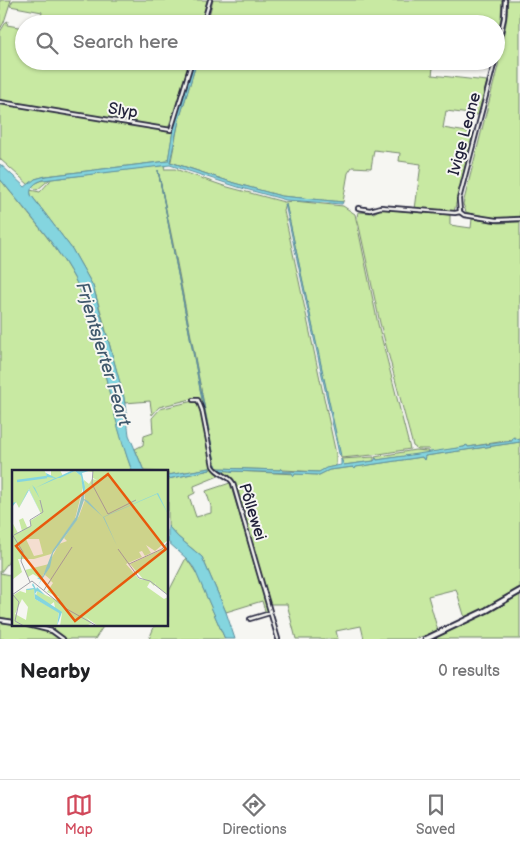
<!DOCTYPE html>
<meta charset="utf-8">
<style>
:root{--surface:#fff;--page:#f6f6f6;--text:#202124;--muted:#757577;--line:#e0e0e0;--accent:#d1495b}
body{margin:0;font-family:"Balsamiq Sans",sans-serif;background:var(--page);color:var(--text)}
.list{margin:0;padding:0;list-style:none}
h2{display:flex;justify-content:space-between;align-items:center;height:65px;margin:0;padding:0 20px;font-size:21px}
h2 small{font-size:16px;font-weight:400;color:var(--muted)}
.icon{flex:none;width:28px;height:28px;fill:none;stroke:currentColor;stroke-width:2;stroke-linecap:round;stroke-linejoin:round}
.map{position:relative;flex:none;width:520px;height:639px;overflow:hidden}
.search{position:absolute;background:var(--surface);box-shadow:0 1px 4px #0004;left:15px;right:15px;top:15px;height:55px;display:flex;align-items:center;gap:12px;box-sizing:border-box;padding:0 18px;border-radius:28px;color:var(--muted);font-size:19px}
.sheet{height:140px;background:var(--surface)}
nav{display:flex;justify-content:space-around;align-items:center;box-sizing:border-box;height:70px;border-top:1px solid var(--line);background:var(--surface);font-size:14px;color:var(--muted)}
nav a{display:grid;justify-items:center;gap:2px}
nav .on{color:var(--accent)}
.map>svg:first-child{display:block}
.green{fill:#c8e9a2;stroke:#75866e;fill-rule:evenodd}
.water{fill:#84d5df;stroke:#5d8d9d}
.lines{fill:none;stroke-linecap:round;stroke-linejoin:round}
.street-casing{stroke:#22223b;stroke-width:6}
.secondary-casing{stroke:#22223b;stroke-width:8}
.street{stroke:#f6f6f2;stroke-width:2.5}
.secondary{stroke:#f6f6f2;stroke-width:4}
.labels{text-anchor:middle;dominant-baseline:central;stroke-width:4;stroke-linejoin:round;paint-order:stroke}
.street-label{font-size:16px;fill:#22223b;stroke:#f6f6f2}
.water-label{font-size:18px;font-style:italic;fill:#3f586c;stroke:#f6f6f2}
.inset-river{fill:none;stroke:#84d5df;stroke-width:2.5}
.inset-road{fill:none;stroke:#a1a1a9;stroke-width:1}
.view{fill:#e8590c;fill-opacity:0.15;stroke:#e8590c;stroke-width:2.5}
.inset-edge{fill:none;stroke:#22223b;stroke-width:2.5}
</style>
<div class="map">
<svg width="520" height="639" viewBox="0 0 520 639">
<rect width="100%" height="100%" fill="#f6f6f2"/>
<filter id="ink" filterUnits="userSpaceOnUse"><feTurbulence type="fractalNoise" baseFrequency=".02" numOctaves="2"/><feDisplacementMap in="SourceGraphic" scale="10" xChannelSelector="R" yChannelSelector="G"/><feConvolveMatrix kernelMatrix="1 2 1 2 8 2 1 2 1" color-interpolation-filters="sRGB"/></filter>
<g filter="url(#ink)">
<g class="green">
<polygon points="0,0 11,0 4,22 0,29"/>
<polygon points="13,0 207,0 201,24 40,24 42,12 10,6"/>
<polygon points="213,0 502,0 501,17 496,40 496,24 207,24"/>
<path d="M507,0h13v216c-18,2 -37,3 -54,-4l-3,-8 35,-138c1,-22 12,-44 9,-66z"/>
<polygon points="8,21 7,25 24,28 24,61 190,61 168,129 0,101 0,32 6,22"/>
<polygon points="197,61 434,61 432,75 487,81 478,115 446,111 443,128 473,133 454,212 415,209 421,164 399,161 400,153 374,150 371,168 352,167 348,173 343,202 281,196 234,183 171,162 169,161 171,161 179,120"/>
<polygon points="0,103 173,131 168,161 46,176 35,179 29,185 0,159"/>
<path d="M165,165l-1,4h11l49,17 60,16 10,-1 49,5 12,8 23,110 32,125 -37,6 -32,3 -55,-254 -2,7 52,243v12l-9,2 -8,4 -36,-2 -1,-1 -2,1 -63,-2 -3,-3 -1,1 -14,-67 -4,-1 -36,9 -7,8 -2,-14 -25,2 -23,-87 -9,-30 -21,-37 -41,-54 -1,-5 10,2 10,-11v-2l-13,11 -5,-3 4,-4 7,-3zM158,170l18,88 39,204 -1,-1z"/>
<path d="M0,179c29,37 63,72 82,115 9,20 14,42 19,63 9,38 18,77 31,114l-118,1v83l-14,18 14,3v44l-14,-3z"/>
<polygon points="380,209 450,215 450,225 471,228 472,219 499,223 520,222 520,440 514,437 512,440 468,447 466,445 464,447 430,453 429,449 417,449 413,446 380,323 357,217 358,212 374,213"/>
<polygon points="193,401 197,403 200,407 213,467 221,475 194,486 195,493 189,496 196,517 211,513 211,506 206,491 230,483 269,613 266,614 262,601 226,612 202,557 178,537 168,526 168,479 210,470 210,468 168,475 168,472 144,471 135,449 143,445 144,436 153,433 152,418 160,409"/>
<polygon points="520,442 520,590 465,618 456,589 428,596 438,631 415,639 364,639 361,626 336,631 338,639 296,639 287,604 269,604 235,482 229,476 218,470 231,471 232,473 233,471 319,475 329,470 353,467 355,469 355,467 422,457 424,460 425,456"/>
<polygon points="415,450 428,451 428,453 377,460 375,457"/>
<polygon points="374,457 374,461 344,465 341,459"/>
<polygon points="186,558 197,574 225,639 149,639 155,625 168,625 168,593"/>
<polygon points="520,593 520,639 431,639 488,611"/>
<path d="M0,622c19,4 46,4 61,17h-61z"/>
<polygon points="38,625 104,625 95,639 66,639 53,628"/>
</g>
<g class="water">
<path d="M194,61h3l-18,59 -9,42 64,21 47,13 62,6 -1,2 -56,-4 -48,-13 -68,-22 -127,15c-7,2 -14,7 -12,15l41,54 21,37 31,111 5,38 15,36h-12c-14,-37 -22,-76 -31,-114 -5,-21 -10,-43 -19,-63 -19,-43 -52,-78 -82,-115v-15l25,23 10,-8 11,-3 122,-15 6,-37z"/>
<polygon points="158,170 215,462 214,462"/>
<polygon points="285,204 286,204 341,456 339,454"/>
<polygon points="513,437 520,440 520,442 425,456 424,460 422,457 356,467 355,469 353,467 329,470 319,475 295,474 294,476 292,473 233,471 232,473 231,471 218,470 214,465 216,464 217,468 280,470 281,468 283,471 319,472 326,468 341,465 341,459 344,465 374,461 376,458 377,460 464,447 467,445 468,447 512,441"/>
<polygon points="210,468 210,470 168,479 168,475"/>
<polygon points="168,526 178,537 202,557 226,612 235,639 225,639 194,568 186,558 168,542"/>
</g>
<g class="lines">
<defs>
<g id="street">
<polyline points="203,24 210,0"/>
<polyline points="496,54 504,18 505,0"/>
<polyline points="0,102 171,130 192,61"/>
<polyline points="358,208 370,210 381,207 455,213 460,212 464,215 496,220 520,219"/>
<polyline points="460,212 459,199 495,61"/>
<path d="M193,400h5l4,10 11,56c5,9 16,9 20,17l45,156"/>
<polyline points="250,619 270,613"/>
<polyline points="0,620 14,622"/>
<polyline points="28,625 52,631 63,639"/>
</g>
<polyline id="secondary" points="426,639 487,610 520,591"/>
</defs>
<use href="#street" class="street-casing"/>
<use href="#secondary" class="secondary-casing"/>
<use href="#street" class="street"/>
<use href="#secondary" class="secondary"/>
</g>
</g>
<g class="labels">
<g class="street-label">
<text transform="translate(123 111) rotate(9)">Slyp</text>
<text transform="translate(465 134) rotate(-75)">Ivige Leane</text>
<text transform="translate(252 512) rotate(73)">Pôllewei</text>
</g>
<g class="water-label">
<text transform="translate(103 354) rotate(73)">Frjentsjerter Feart</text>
</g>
</g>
<g transform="translate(12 470)">
<rect width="156" height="156" fill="#f6f6f2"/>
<path d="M0,0h32l4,7h3v-7h9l3,6 12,-5 6,5 2,11 -8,32 -24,35 -17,5h-16l4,13 -10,8v-58l6,11 4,-2 -3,-11 4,-2 4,9h4l-1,-6 11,-7 -12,-25 -10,19 -3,-6 -4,5zM14,69h13l4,15 -9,2zM65,0h91v70l-13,11 -9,-6 5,8 -6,3 -3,-5 -3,1 3,5 -16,7 13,15 5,1 -14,-16 33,-15 5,-7v53l-13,-10 1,-3 -2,4 -4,-4 -3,5 17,12 4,-2v29h-70l-14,-10 8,7 -6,3h-26l2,-13 -7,-5 -1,-6 -4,3 -14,-9 1,-5 19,9 3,-3 -12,-5 6,-9 -2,-2 -7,8 7,-9 -6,-5 7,-18 7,-13 8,-3 -3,-3 15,-22 6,-16 -1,-20 5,4 3,-5 5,1 -4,-2v-6zM37,94l-8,15 -8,-5 -5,3 -3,-7zM14,119h8l1,10 24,13 -2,14h-45v-30l8,-5 6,2zM10,129l6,8 -2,13 -11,-6z" fill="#c8e9a2" fill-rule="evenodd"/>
<path d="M61,0h19l-10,3 3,14 -1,12 4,2 15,16 55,-24 10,21 -11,-20 -53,23 13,29 -14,-29 -19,-17 -7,20 -24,33 -3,14 -13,20 8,8 -8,-4 -2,3 27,18 -5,14 2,-13 -24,-14 -1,-10 -5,1h-2l-1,-1 8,-1 -2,-3 1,-2 3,6 5,-9 -4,-2 6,-2 10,-26 23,-33 7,-26 -2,-15 -6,-5 -15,7h-2l-23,10 5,11 -8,-14 -3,4 12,25 -12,-24 -10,18 -3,-6 -4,5v-4l4,-1 3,6 8,-16 5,-7 3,3 20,-10 -8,-1 -1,-4 10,5z" fill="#84d5df"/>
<path class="inset-river" d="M5,11l30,-4"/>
<path class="inset-road" d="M81,0l-1,14 16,30 28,-14M0,64l11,18 -2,9 9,21M2,65l17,-9 -1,-6 13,-8 -3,-12M106,79l21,29 11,3 19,15M117,94l33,-15 7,-8M32,120l28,-43M0,125l20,-14 33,27 32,18M1,125l6,7 -4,19 9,5"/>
<path class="view" d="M96,4l58,75 -91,72 -59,-75z"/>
<rect width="156" height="156" class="inset-edge"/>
</g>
</svg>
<div class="search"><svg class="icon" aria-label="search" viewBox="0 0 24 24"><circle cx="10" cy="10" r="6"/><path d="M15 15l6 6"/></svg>Search here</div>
</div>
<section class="sheet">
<h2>Nearby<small>0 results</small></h2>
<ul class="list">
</ul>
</section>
<nav>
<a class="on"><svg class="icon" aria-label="map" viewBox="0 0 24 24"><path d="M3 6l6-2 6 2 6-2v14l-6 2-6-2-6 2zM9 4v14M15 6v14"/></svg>Map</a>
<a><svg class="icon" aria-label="directions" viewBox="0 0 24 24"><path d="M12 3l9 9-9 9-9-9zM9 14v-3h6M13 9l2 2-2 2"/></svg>Directions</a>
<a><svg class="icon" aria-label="saved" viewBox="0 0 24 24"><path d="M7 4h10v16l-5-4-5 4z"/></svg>Saved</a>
</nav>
